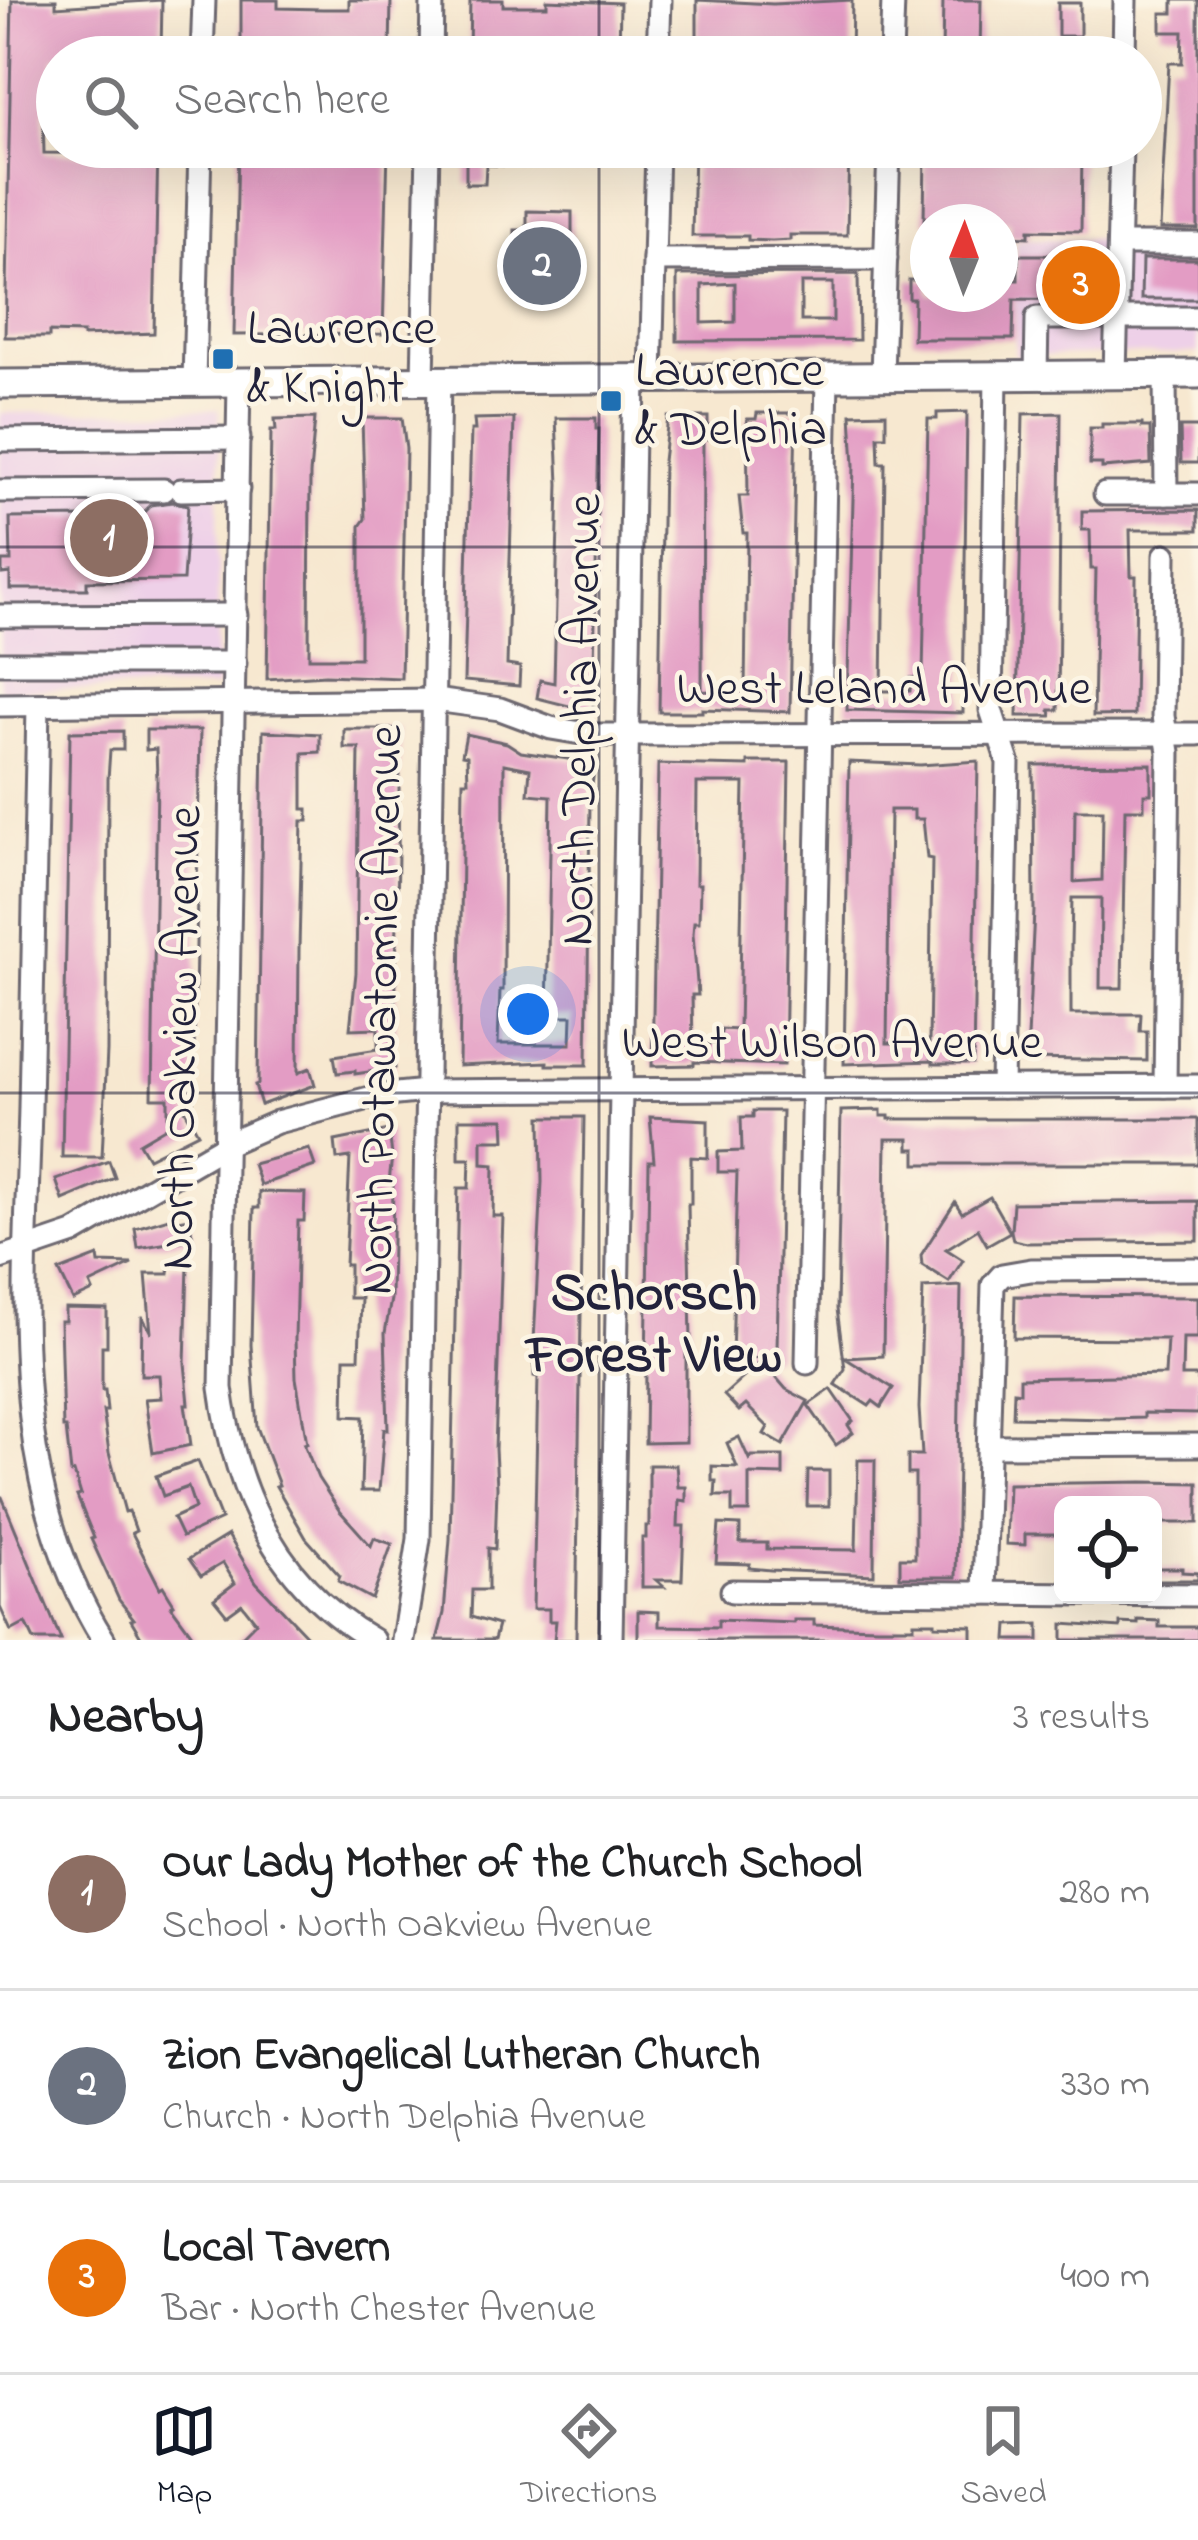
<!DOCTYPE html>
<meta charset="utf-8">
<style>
:root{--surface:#fff;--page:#f2f2f2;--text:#202124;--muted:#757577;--line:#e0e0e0;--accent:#111827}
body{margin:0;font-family:"Indie Flower",sans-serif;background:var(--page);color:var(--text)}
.controls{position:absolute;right:36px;bottom:36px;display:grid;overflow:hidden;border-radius:18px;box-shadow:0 12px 48px #0002}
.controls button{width:108px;height:108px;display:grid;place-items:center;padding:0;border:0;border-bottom:3px solid var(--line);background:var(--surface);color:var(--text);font:60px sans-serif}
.compass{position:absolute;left:910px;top:204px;width:108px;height:108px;border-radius:50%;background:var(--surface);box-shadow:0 12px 48px #0002;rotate:1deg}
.you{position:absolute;left:528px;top:1014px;width:42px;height:42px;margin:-30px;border:9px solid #fff;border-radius:50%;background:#1a73e8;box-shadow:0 0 0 18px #1a73e833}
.badge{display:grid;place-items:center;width:78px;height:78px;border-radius:50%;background:var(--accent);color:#fff;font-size:39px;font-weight:700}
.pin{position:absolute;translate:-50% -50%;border:6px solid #fff;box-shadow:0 3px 12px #0006}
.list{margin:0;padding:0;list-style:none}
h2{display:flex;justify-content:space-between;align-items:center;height:156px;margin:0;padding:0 48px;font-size:51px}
h2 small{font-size:39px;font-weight:400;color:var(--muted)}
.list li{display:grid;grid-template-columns:78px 1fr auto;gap:36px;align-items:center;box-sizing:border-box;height:192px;padding:0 48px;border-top:3px solid var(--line)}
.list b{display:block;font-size:45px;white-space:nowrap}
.list p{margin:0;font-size:39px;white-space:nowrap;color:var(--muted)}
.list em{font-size:39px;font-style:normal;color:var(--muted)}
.icon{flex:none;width:66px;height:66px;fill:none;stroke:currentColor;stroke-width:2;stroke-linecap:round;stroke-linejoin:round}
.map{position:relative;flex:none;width:1198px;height:1640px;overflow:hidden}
.search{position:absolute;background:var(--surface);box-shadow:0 12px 48px #0002;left:36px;right:36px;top:36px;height:132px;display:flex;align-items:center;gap:30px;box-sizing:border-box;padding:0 42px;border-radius:66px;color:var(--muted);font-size:45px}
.sheet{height:732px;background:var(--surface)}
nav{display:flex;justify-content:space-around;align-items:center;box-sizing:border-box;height:168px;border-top:3px solid var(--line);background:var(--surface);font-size:33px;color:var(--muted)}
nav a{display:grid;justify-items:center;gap:6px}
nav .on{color:var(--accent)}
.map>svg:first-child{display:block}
.built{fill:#eed0e8}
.building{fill:#e39cc4;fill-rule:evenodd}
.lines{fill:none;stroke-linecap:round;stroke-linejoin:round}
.minor-casing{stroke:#6d676f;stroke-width:27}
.major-casing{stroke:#6d676f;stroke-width:33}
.minor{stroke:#fff;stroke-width:21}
.major{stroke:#fff;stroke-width:27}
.grid{fill:none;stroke:#22223b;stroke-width:3;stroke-opacity:0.55}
.poi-dot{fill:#1f6fb2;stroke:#fcf5e5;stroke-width:4.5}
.labels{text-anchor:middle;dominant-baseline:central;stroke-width:9;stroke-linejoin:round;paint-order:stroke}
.poi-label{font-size:51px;fill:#22223b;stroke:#fcf5e5;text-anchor:start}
.street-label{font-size:51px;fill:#22223b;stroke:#fcf5e5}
.neighbourhood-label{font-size:54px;font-weight:bold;fill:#22223b;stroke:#fcf5e5}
</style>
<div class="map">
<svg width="1198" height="1640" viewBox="0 0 1198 1640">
<rect width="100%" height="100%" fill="#fcf5e5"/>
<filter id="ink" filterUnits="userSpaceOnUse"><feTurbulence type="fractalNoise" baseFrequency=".00833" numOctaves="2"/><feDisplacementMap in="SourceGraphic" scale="24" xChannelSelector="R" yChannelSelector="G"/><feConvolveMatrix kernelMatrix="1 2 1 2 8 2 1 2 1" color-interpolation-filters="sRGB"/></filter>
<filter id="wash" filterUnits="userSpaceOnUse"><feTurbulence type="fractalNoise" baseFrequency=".004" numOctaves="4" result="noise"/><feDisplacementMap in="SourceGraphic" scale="48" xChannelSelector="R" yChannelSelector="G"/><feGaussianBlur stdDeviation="2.7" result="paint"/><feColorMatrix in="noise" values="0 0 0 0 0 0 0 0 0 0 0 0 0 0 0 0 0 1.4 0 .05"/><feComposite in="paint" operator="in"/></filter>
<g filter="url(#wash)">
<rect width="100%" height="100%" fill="#f7e8d0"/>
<g class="built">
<polygon points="1016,239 1198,239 1198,353 1015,356"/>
<polygon points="219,410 217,688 0,690 0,413"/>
</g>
<g id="blocks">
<g class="building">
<polygon points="12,0 56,0 56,7 162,0 161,53 54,57 54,84 49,84 49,110 43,110 44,153 124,154 124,147 158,147 154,333 83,336 83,333 49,332 49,337 5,337"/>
<polygon points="241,0 278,0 278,8 323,9 349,9 349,0 391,0 390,51 337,52 337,56 296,56 296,52 241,53"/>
<polygon points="470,0 503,0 503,6 547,6 547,0 620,3 619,51 579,52 579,43 541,44 541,56 522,56 523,50 469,51"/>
<polygon points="697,0 773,4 852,0 851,57 776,57 776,48 747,46 747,57 697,57"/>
<polygon points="943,0 981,0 980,55 942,54"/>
<polygon points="1173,0 1198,0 1198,229 1160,229 1169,63 1182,63 1183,32 1161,32 1161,13 1173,13"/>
<rect x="1058" y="3" width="22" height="33"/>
<polygon points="238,147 276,147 276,154 388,147 383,334 234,335"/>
<polygon points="480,147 507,147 506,166 486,165 485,184 466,184 466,158 480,158"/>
<polygon points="694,147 849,147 847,235 790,235 790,240 772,241 748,240 748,236 692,236"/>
<polygon points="925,147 998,147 998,156 1042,157 1042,150 1082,150 1081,231 1029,230 1029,237 1010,236 1010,222 924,222"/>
<polygon points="527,211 572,212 572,254 558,254 557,295 551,295 551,303 532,302 532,295 525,295 526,252 515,251 515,230 527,230"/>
<polygon points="1018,255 1093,255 1093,300 1014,299 1013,339 913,339 914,299 909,299 909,280 928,280 928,294 1000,294 1000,280 1018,280"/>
<polygon points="1142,259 1198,259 1198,299 1141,299"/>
<path d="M858,274l1,66 -182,1v-66zM735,283v39l-33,1v-38zM801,283h32v38h-32z"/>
<polygon points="967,412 963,713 847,710 854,465 851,414 886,413 886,436 878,436 879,463 885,463 882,691 910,691 911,678 923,677 928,419 937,419 937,413"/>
<polygon points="757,413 796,413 790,712 702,709 702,712 659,712 663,461 668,417 708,417 708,439 703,439 702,691 745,692 747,533 743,533 739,496 748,496 747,419 756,419"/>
<polygon points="1061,413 1058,710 1050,710 1051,716 1017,716 1023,414"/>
<polygon points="315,418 310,474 309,658 360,658 360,526 365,519 362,418 402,418 406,449 401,678 325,675 267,679 271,430 276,430 275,419"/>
<polygon points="514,418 507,665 520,667 519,686 464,681 471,430 475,430 474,419"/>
<polygon points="556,418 596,418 596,429 599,429 593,712 537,698 540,680 554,683 559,484"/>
<polygon points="1102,424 1142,424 1142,427 1150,427 1151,464 1102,468 1102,464 1090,464 1090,428 1102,428"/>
<polygon points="1180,427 1198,427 1198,463 1181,463"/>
<polygon points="173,502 188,505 183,580 87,581 87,589 10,589 10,573 2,574 2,561 11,561 10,518 86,517 87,526 131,525 151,505"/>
<polygon points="1198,510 1198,530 1130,530 1131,576 1136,576 1134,715 1093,716 1096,569 1091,569 1090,530 1082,530 1082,511"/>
<polygon points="344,729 400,729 395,1039 391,1039 395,1068 355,1074 355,1071 337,1073 334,1056 378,1049 378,1028 350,1029 356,973 359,748 344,748"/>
<polygon points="146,730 200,730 193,1108 184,1108 198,1133 148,1158 139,1143 168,1126 168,1098 152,1098 157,779 156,749 146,750"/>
<polygon points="123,731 123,750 110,750 108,779 107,1051 102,1157 62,1157 70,732"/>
<polygon points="263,731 320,734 320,752 303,753 303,809 308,809 308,821 302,821 299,949 298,1073 310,1068 315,1085 261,1105 255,1085 258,1084"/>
<path d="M466,734l41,9 14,9 74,11 -5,37 -3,265h-40v-3l-88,4 4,-285h5l-1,-25 -5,-1zM504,764l26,5 -2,25 23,2 -4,220h25l-1,28h-73l2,-54h3z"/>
<path d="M978,761l-5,303h-40v-3l-89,3 5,-302 71,3zM890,810h24v9h9l4,39 5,1 -3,184h-42z"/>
<path d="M748,762h41l-5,303 -90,-3v3l-42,1 6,-302 90,2zM697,783h47l-5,247 -18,-1 -1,15h-27l-1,-49h6l-5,-61 1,-12h5l1,-38h-4z"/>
<path d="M1151,764v30h-7v15h-19l-3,179h-22l1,-90h-29l-1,47v69h70l-1,17h7v30l-120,-2 7,-148 -1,-146zM1075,810h28l-1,70 -28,2z"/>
<polygon points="881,1110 881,1116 889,1116 889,1119 1198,1119 1198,1164 916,1164 916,1149 909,1149 909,1139 886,1139 883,1356 845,1358 893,1388 881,1407 873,1401 869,1406 835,1384 845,1369 837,1309 841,1111"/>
<polygon points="753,1111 782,1111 777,1350 775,1358 732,1359 737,1172 718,1172 718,1152 742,1151 741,1117 753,1117"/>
<polygon points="541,1117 584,1117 576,1640 554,1640 556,1621 549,1621 549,1609 533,1609 538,1377 534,1376 534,1342 542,1182"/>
<polygon points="650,1117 708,1120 708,1158 691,1157 691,1204 688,1204 691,1341 686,1341 686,1442 645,1443 649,1161 654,1161"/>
<polygon points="459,1119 504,1119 505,1140 482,1140 482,1164 494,1165 493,1216 503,1216 495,1449 497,1487 495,1549 488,1548 488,1590 472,1590 471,1617 498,1625 494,1640 437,1640 444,1613 450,1539 458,1188 469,1188 470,1159 459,1159"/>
<polygon points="389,1130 392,1156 389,1182 393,1183 391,1299 385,1333 388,1429 384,1429 379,1491 361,1491 363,1417 344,1416 345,1358 359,1358 361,1298 349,1298 349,1265 345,1265 350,1157 337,1159 335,1141"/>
<polygon points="309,1149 315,1166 260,1185 253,1164"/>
<polygon points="109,1161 115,1178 63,1200 56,1180"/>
<polygon points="259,1192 305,1193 304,1221 298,1221 295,1339 296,1378 307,1443 304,1444 318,1478 339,1510 371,1546 374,1538 392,1544 372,1599 338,1581 340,1576 306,1538 276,1486 279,1485 257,1427 251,1345 254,1208 259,1208"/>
<polygon points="990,1197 1010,1232 987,1245 978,1229 946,1249 963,1260 949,1282 922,1265 921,1255 955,1202 962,1213"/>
<polygon points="1198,1201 1198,1241 1027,1243 1013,1240 1011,1231 1013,1203"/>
<polygon points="172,1217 174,1221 189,1218 193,1239 138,1248 135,1228"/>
<polygon points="98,1256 99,1263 132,1264 90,1284 93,1291 73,1300 59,1271"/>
<polygon points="170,1265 188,1265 185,1363 189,1404 185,1404 191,1445 153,1453 145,1399 161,1398 159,1375 141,1375 142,1316 151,1333 146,1274 169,1274"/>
<polygon points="961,1286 956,1577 900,1577 900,1558 915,1558 915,1474 908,1474 908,1455 922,1455 919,1408 923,1288"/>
<polygon points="1015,1296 1198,1297 1198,1338 1183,1338 1182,1376 1198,1376 1198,1414 1144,1413 1144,1418 1110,1419 1013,1417 1014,1391 1020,1392 1020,1378 1165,1375 1167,1339 1014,1338"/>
<polygon points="65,1308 107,1309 107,1346 102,1346 102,1390 105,1390 107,1411 103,1411 109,1453 125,1512 129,1511 136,1531 132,1533 160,1588 163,1586 174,1604 171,1606 196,1640 143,1640 131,1620 134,1619 119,1600 91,1539 94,1538 77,1496 81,1495 74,1472 71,1473 66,1428 63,1428 60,1321 65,1321"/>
<polygon points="762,1361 786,1389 808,1401 783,1445 764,1434 768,1427 746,1405 739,1411 724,1395"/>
<polygon points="831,1389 853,1421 848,1425 853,1433 836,1445 808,1405"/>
<polygon points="739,1437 749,1459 751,1456 783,1456 783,1475 749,1474 749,1512 732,1512 732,1496 715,1496 716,1481 712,1481 712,1466 737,1467 727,1443"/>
<polygon points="858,1460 875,1460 874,1575 771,1570 749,1568 750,1564 716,1563 719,1524 740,1525 740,1543 767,1543 767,1549 856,1550"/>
<polygon points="198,1461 221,1519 182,1537 173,1518 195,1508 188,1487 163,1496 156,1476"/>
<polygon points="649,1465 676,1465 678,1487 686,1487 686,1501 679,1500 678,1526 684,1526 682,1580 656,1580 664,1587 642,1587 642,1538 646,1538 646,1526 649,1526"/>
<polygon points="808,1471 829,1471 829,1506 807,1506"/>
<polygon points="1143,1482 1198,1483 1198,1523 1153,1523 1153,1505 1063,1505 1063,1534 1025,1534 1025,1545 1006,1544 1008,1484"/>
<polygon points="0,1497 2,1497 61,1640 34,1640 26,1623 11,1631 0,1607"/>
<polygon points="228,1535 256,1582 311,1640 238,1640 256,1622 242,1604 227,1615 214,1599 235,1583 223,1563 201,1576 189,1559"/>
<polygon points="1153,1568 1182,1568 1182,1572 1198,1573 1198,1580 1153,1580"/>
<polygon points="638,1611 659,1612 659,1626 718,1627 718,1620 794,1623 794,1620 814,1620 814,1625 877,1627 914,1627 914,1622 935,1622 935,1625 972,1626 972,1640 638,1640"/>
<polygon points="1138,1620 1159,1621 1159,1627 1198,1627 1198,1640 1063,1640 1063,1624 1120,1628 1120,1623 1138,1624"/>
<polygon points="1039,1624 1039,1640 1007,1640 1008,1625"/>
</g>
</g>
</g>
<g filter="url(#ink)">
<use href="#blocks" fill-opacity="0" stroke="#6d676f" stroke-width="3"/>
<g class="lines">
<defs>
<g id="minor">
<polyline points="202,57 204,0"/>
<polyline points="431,57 432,0"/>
<polyline points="658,57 660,0"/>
<polyline points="891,57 893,0"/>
<polyline points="1124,57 1125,0"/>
<polyline points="1119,244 1198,244"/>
<polyline points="654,260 886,259"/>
<polyline points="1115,374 1121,147"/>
<polyline points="996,375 991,710 1008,762 1002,1087"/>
<polyline points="1036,375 1037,318 1198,318"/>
<polyline points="882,376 889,147"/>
<polyline points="651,378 657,147"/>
<polyline points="423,380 428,147"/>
<polyline points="194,382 200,147"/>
<path d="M239,382l-18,1006c14,105 57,198 152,252"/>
<polyline points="0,440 239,438"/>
<polyline points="181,490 238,489"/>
<polyline points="0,491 164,490"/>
<polyline points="1105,494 1166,494 1165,374"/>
<polyline points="1166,494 1198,494"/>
<polyline points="1165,555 1163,716 1169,752 1165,1086"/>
<polyline points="0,616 236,615"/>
<polyline points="0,663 235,663"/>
<polyline points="0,705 435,700 500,709 551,728 593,735 1198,734"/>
<path d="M38,705c-2,134 -5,268 -8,402 -4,179 -27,374 74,533"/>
<polyline points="0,1258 74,1233 227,1144 277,1122 377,1096 426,1091 1198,1086"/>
<polyline points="807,1363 827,377"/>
<polyline points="989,1446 1198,1445"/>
<polyline points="732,1591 1198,1595"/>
<polyline points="984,1593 993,1285 1002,1275 1031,1270 1198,1269"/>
<polyline points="403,1640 419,1539 439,380"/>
<polyline points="611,1640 634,378"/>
</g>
<polyline id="major" points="0,384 1198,374"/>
</defs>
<use href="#minor" class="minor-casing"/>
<use href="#major" class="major-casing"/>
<use href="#minor" class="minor"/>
<use href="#major" class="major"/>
</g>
</g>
<path class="grid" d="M599,0v57M599,147v1493M0,547h1198M0,1093h1198"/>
<g class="poi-dot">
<rect x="211" y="347" width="24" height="24" rx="6"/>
<rect x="599" y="389" width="24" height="24" rx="6"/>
</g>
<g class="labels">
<g class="poi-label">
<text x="247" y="330">Lawrence<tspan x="247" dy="59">&amp; Knight</tspan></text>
<text x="635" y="372">Lawrence<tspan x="635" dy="59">&amp; Delphia</tspan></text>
</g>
<g class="street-label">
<text x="884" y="690">West Leland Avenue</text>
<text transform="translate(583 720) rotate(-89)">North Delphia Avenue</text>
<text transform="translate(383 1010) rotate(-89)">North Potawatomie Avenue</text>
<text transform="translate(183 1038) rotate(-89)">North Oakview Avenue</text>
<text x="832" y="1044">West Wilson Avenue</text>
</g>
<g class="neighbourhood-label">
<text x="654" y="1296">Schorsch<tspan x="654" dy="62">Forest View</tspan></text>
</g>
</g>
</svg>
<div class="controls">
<button><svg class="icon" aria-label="locate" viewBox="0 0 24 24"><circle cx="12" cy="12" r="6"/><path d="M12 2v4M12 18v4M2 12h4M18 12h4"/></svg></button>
</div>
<svg class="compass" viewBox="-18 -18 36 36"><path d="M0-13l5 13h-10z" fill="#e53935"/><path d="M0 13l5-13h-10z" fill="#757577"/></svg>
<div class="you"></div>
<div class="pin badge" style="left:109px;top:538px;background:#8d6e63">1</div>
<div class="pin badge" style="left:542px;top:266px;background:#6b7280">2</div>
<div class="pin badge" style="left:1081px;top:285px;background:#e8710a">3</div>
<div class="search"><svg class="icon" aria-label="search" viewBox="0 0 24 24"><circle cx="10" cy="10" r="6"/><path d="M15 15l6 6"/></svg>Search here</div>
</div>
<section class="sheet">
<h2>Nearby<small>3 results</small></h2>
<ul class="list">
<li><span class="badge" style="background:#8d6e63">1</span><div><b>Our Lady Mother of the Church School</b><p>School · North Oakview Avenue</p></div><em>280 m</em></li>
<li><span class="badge" style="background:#6b7280">2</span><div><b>Zion Evangelical Lutheran Church</b><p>Church · North Delphia Avenue</p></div><em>330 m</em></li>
<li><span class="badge" style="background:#e8710a">3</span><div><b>Local Tavern</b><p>Bar · North Chester Avenue</p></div><em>400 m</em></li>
</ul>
</section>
<nav>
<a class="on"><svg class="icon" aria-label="map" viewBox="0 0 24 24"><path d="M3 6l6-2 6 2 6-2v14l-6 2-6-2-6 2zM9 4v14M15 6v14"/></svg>Map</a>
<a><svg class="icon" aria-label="directions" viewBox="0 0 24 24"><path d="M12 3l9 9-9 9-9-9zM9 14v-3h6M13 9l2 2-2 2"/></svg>Directions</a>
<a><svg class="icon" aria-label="saved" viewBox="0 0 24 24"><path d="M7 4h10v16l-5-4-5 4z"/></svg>Saved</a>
</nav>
